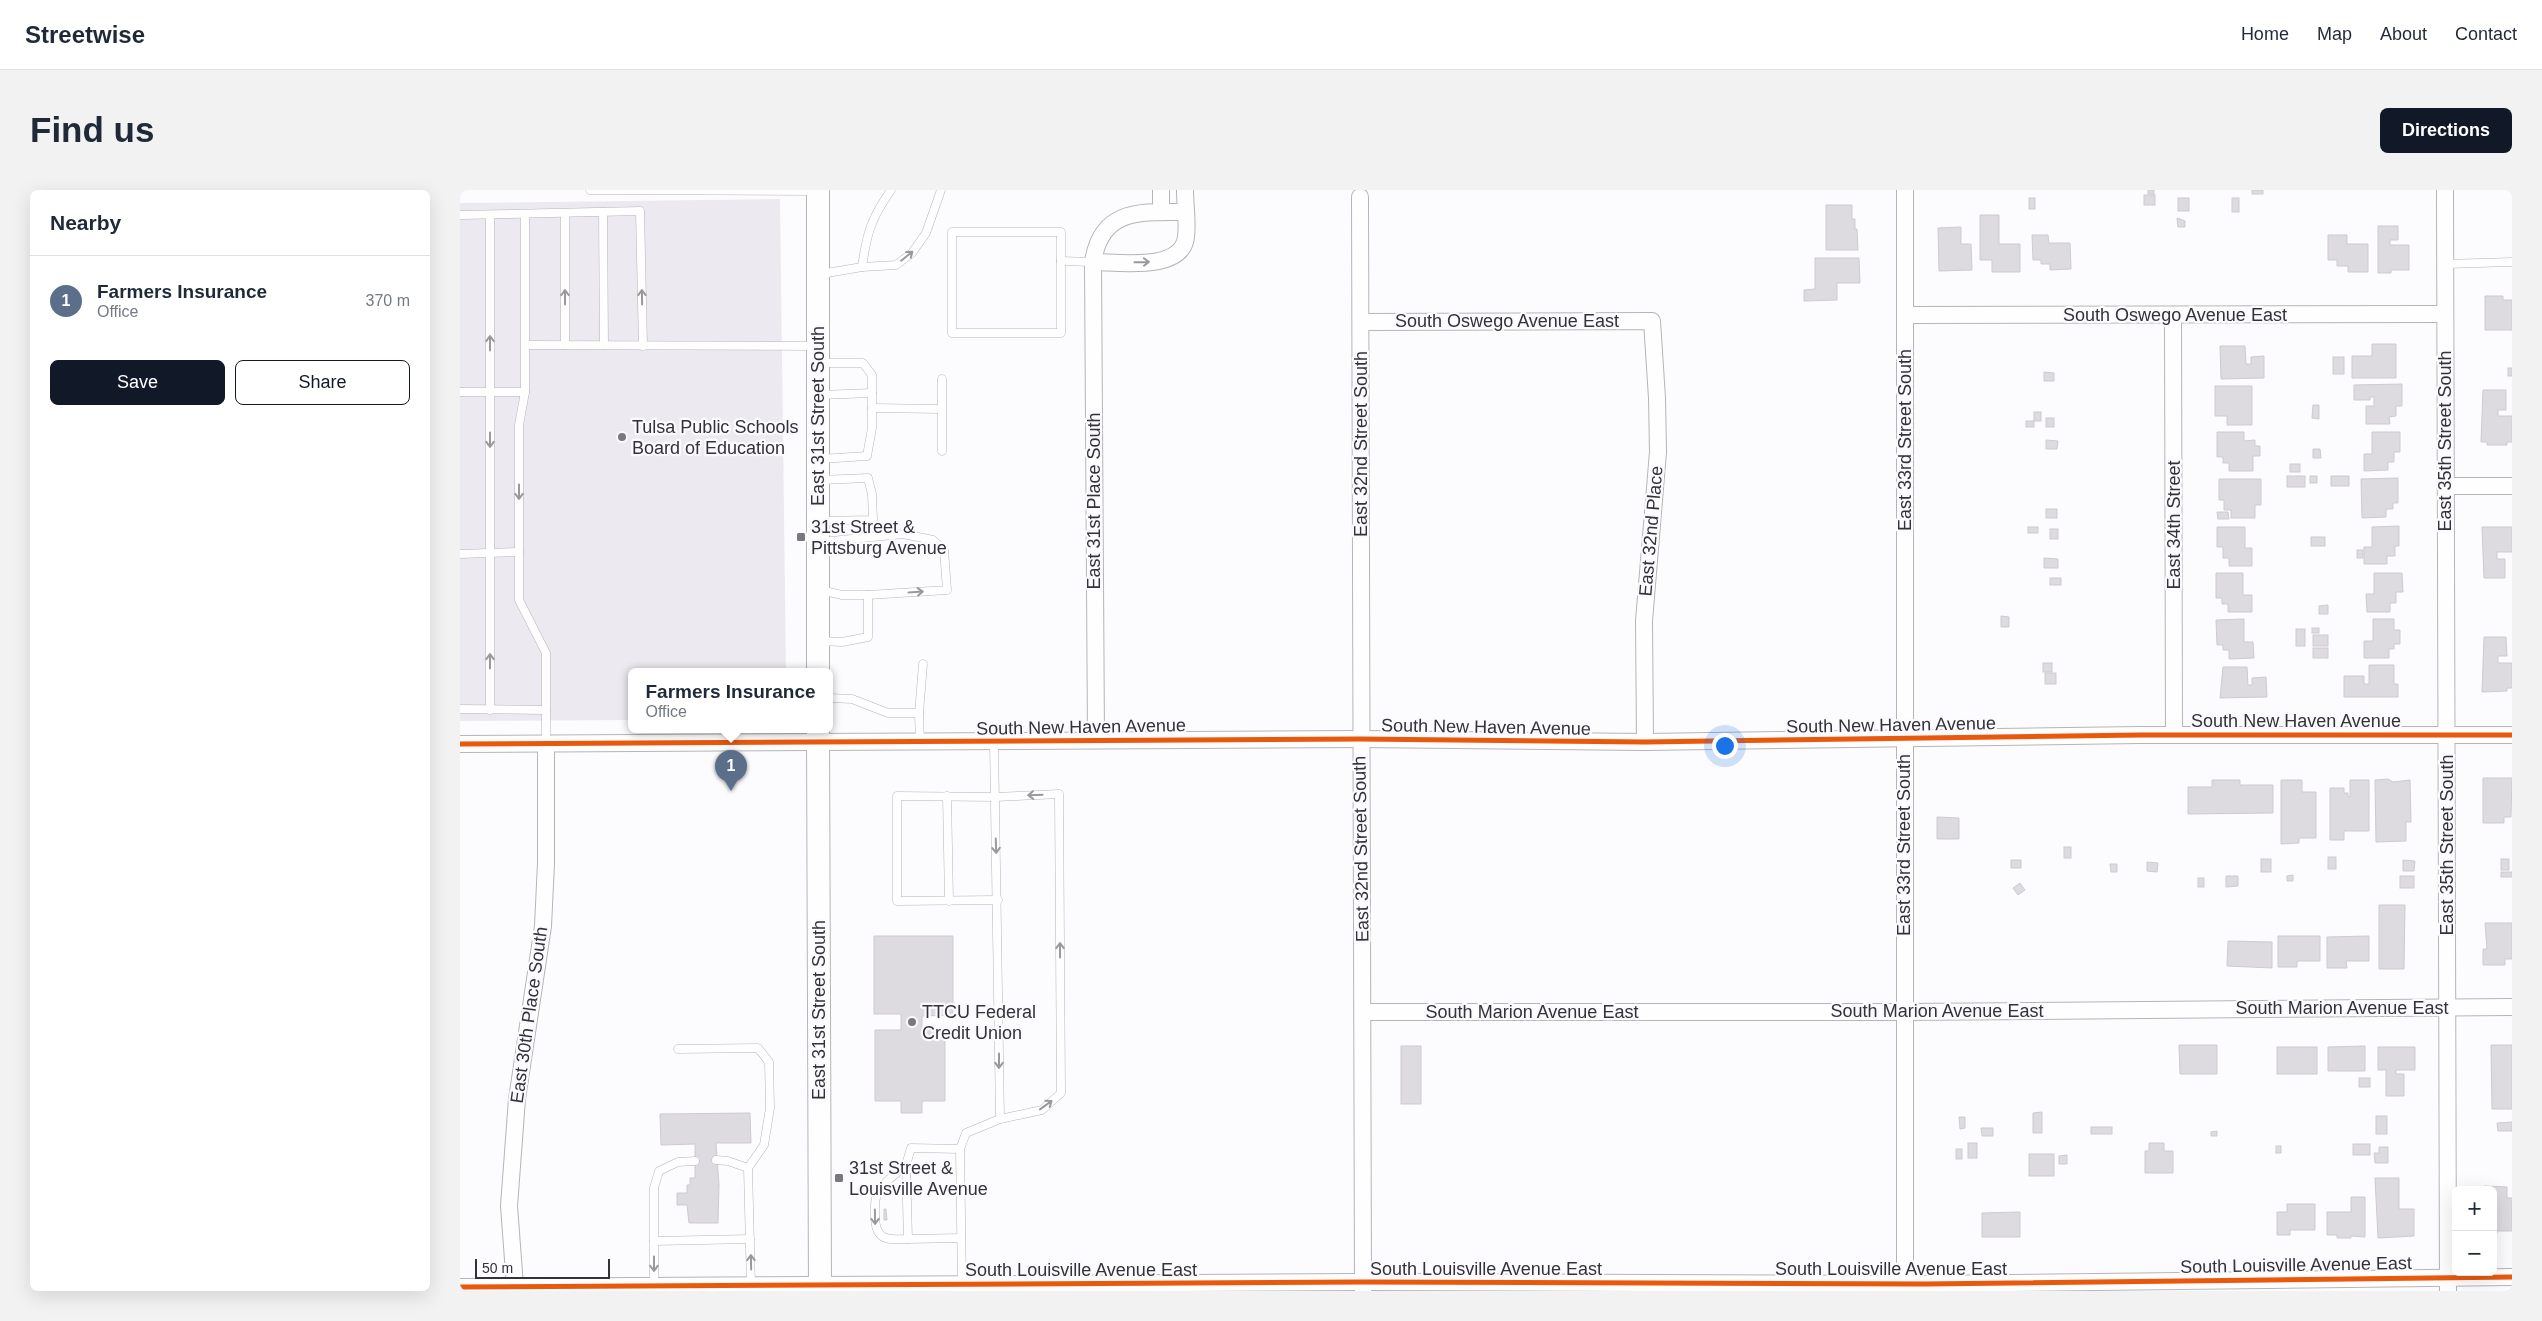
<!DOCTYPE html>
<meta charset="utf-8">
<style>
:root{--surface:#fff;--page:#f2f2f3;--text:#1f2937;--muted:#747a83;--line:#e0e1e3;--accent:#111827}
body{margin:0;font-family:Helvetica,sans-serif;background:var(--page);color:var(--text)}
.controls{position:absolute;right:15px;bottom:15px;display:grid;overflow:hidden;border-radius:8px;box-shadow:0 5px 20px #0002}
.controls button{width:45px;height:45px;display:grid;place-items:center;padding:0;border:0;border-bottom:1px solid var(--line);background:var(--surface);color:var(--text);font:25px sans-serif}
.scale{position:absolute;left:15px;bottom:12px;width:135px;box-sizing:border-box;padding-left:5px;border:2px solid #343239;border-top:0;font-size:14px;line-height:18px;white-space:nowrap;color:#343239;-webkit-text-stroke:4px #fbfafe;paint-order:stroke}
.you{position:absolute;left:1264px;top:555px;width:18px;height:18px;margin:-12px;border:4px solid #fff;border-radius:50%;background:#1a73e8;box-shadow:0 0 0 8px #1a73e833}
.badge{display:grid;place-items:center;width:32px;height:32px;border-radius:50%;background:var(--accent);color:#fff;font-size:16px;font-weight:700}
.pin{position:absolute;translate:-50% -41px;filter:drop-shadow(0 1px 2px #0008)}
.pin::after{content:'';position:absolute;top:26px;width:18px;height:15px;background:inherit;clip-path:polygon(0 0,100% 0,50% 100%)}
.popup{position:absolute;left:168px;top:478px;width:205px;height:65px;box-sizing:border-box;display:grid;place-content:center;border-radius:8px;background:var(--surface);filter:drop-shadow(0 1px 4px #0005);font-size:16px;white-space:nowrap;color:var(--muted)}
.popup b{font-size:19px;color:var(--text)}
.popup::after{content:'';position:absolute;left:50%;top:100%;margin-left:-10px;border:10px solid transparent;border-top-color:var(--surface)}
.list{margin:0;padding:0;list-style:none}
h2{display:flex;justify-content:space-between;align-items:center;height:65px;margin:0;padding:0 20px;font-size:21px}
h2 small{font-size:16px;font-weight:400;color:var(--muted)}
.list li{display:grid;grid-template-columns:32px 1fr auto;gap:15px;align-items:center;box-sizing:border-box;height:90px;padding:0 20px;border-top:1px solid var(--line)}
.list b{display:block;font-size:19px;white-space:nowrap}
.list p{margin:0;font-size:16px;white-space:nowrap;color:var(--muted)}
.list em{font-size:16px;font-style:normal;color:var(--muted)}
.actions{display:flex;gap:10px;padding:15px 20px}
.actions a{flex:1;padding:11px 0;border:1px solid var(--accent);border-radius:8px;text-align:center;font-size:18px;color:var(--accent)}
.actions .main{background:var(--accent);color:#fff}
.map{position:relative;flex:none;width:2052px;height:1101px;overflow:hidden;border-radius:8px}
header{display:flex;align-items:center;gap:30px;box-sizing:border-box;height:70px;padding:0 25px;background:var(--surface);border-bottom:1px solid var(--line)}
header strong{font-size:24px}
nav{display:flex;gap:28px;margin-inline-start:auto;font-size:18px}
.intro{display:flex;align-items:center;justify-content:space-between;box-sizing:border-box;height:120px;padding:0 30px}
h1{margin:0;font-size:35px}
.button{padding:12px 22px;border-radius:8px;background:var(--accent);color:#fff;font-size:18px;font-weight:700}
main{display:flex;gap:30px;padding:0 30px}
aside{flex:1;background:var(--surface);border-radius:8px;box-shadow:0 5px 20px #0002}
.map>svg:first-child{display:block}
.built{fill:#eceaf0}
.building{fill:#dddbe0;stroke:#cdcbcf}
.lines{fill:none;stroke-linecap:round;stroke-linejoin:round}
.service-casing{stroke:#b5b4b7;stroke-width:9}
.minor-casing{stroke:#b5b4b7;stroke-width:18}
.secondary-casing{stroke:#b5b4b7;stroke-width:24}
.service{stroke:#fffeff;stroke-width:8}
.minor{stroke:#fffeff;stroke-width:16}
.secondary{stroke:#fffeff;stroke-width:22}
.cycleway-casing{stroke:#fbfafe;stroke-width:8}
.cycleway{stroke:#e8590c;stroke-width:5}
.oneway{stroke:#9a989c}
.poi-dot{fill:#7a787e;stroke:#fbfafe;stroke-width:2}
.labels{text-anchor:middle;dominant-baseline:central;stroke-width:4.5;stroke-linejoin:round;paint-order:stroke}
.street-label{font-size:18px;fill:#343239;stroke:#fbfafe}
.poi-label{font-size:18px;fill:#343239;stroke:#fbfafe;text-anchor:start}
</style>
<header>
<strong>Streetwise</strong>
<nav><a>Home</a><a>Map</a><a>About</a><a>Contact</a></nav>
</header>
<div class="intro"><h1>Find us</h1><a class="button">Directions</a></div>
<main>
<aside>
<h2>Nearby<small></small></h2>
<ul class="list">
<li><span class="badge" style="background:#5c6f8a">1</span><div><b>Farmers Insurance</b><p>Office</p></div><em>370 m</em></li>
</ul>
<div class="actions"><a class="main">Save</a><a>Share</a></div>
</aside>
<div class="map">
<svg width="2052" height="1101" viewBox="0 0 2052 1101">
<rect width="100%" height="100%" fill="#fcfbfd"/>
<polygon class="built" points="320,9 326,482 172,482 172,530 0,531 0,13"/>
<g class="building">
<rect x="1688" y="0" width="6" height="4"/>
<rect x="1792" y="0" width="11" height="4"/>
<rect x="1684" y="5" width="11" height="10"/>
<rect x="1569" y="8" width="6" height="11"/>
<rect x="1718" y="8" width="11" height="13"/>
<rect x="1772" y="8" width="7" height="14"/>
<polygon points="1366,15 1392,15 1392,29 1395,29 1395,39 1397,39 1398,60 1366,60"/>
<polygon points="1520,25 1539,25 1539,54 1560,54 1560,82 1532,82 1532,70 1520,70"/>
<polygon points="1717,28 1725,31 1725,37 1718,37"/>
<polygon points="1918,36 1938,36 1938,50 1930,50 1930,55 1949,55 1949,80 1931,80 1931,83 1918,83"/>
<polygon points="1501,37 1501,54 1511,54 1512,80 1479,81 1478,38"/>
<polygon points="1572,45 1588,45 1589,53 1610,53 1611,79 1590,80 1590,74 1581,74 1581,70 1573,70"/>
<polygon points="1868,45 1887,45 1887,54 1908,54 1908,82 1888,82 1888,76 1877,76 1877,70 1868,70"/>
<polygon points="1355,68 1399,68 1400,93 1377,93 1377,110 1344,111 1344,100 1355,99"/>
<polygon points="2025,106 2043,106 2043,110 2052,110 2052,140 2025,140"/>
<polygon points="1912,154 1936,154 1936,188 1892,188 1892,166 1912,166"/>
<polygon points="1760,156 1785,156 1786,174 1791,174 1791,167 1804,166 1804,188 1761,189"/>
<rect x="1873" y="167" width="11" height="17"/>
<rect x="2048" y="178" width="4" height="8"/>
<polygon points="1584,182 1594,183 1594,191 1584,191"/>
<polygon points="1942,194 1942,216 1936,216 1936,226 1929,227 1930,234 1906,234 1906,216 1914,216 1914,207 1910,207 1910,210 1894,210 1894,195"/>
<polygon points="1755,196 1792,196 1792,235 1767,235 1767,226 1755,226"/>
<polygon points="2023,200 2046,200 2046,220 2038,220 2038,226 2052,226 2052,252 2047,252 2047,255 2027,255 2027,252 2021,252"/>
<polygon points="1853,215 1859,215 1859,229 1852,228"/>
<rect x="1574" y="222" width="7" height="9"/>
<rect x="1586" y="228" width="8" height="9"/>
<rect x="1566" y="231" width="8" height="6"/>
<polygon points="1757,242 1784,242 1784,251 1795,250 1795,256 1800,256 1800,266 1793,266 1793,281 1769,281 1769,273 1763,273 1763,267 1757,267"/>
<polygon points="1912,242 1940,242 1940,262 1934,262 1934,272 1928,272 1928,280 1904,281 1904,264 1912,264"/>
<polygon points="1586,250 1598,251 1597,259 1586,259"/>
<polygon points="1853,259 1860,259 1861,268 1853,268"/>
<rect x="1830" y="274" width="10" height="8"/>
<rect x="1827" y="286" width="18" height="11"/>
<rect x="1850" y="286" width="7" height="7"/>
<rect x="1871" y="286" width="18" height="10"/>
<polygon points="1938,288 1938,313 1933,313 1933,319 1926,319 1926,327 1902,328 1901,289"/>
<polygon points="1759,289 1801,289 1801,315 1795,315 1795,328 1771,328 1771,320 1764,320 1764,310 1759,310"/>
<rect x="1586" y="319" width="11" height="9"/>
<polygon points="1757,322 1768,322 1769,329 1758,329"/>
<polygon points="1939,336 1939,356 1935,356 1935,366 1927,366 1927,374 1904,374 1904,357 1912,357 1912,337"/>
<rect x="1568" y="337" width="10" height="6"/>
<polygon points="1757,337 1785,337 1785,358 1792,358 1792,376 1769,376 1769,368 1763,368 1763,357 1757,357"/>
<polygon points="2022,337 2052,337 2052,362 2037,362 2037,369 2045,369 2045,388 2024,388"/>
<rect x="1590" y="339" width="8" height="10"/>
<rect x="1851" y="347" width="14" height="9"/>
<rect x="1897" y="360" width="6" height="8"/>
<polygon points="1584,368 1598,369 1598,378 1584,378"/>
<polygon points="1756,383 1783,383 1783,405 1792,405 1792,422 1768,422 1768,414 1762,414 1762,408 1756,408"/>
<polygon points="1914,383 1942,383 1943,402 1936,402 1936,413 1930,413 1930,422 1907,422 1906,404 1914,404"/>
<rect x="1590" y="388" width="11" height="7"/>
<polygon points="1868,415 1868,424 1859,424 1859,416"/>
<polygon points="1541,426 1549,427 1549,437 1541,437"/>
<polygon points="1784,429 1784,452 1793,452 1794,468 1769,469 1769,460 1763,460 1763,455 1757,455 1756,430"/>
<polygon points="1913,429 1934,429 1934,440 1940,440 1940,454 1934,454 1934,459 1929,459 1929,468 1904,468 1904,451 1913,451"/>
<rect x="1852" y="438" width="7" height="5"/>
<rect x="1836" y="439" width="9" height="17"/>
<rect x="1853" y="445" width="15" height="11"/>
<polygon points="2024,447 2046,447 2047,466 2038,466 2038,473 2052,473 2052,498 2047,498 2047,501 2022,502"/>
<rect x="1853" y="458" width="15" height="10"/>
<rect x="1583" y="473" width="9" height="9"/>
<polygon points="1909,475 1934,475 1934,494 1938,494 1938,507 1884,507 1884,486 1904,486 1904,494 1909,494"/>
<polygon points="1763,477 1787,477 1788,495 1792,495 1792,488 1806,487 1807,507 1760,508"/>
<rect x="1585" y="483" width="11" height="11"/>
<polygon points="2023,588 2052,588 2051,627 2044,627 2044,633 2023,633"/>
<polygon points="1928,589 1933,592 1950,590 1951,632 1946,632 1946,651 1916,652 1915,590"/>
<polygon points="1752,590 1780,590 1780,595 1813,595 1813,623 1728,624 1728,597 1752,597"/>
<polygon points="1821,590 1842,590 1842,602 1856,602 1856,648 1839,648 1839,653 1821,654"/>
<polygon points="1890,590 1909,590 1909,641 1884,641 1884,650 1870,650 1870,598 1884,598 1884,603 1888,603 1888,607 1890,607"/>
<polygon points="1477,627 1499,628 1499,649 1477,649"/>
<rect x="1604" y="657" width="7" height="11"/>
<rect x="1868" y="667" width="8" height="12"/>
<rect x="1801" y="669" width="10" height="13"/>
<rect x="2041" y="669" width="8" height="11"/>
<rect x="1551" y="670" width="10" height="8"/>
<polygon points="1943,670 1955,671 1954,681 1943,681"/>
<polygon points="1687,672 1698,673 1697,682 1687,681"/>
<polygon points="1650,674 1657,674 1657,682 1651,682"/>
<rect x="2041" y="682" width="11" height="5"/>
<polygon points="1833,685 1833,691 1827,691 1827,686"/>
<polygon points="1766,686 1778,686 1778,696 1766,697"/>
<rect x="1940" y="686" width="14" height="12"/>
<rect x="1738" y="688" width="6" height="9"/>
<polygon points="1560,693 1565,700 1558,705 1553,698"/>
<polygon points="1919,715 1945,715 1944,779 1919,779"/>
<polygon points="2025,733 2052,733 2052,769 2045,769 2045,775 2023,775 2023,759 2027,759"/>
<polygon points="414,746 493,746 493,825 462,826 462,839 485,839 485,911 462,911 462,923 441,923 441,911 415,911 415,840 441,840 441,824 414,824"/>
<polygon points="1818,746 1860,746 1860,771 1837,771 1837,777 1818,777"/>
<polygon points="1909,746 1909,771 1886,771 1887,778 1867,778 1867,747"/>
<polygon points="1768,751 1812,752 1812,778 1767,776"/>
<polygon points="1719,855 1757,855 1757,884 1720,884"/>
<polygon points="2031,855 2052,855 2052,919 2032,919"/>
<rect x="941" y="856" width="20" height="58"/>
<polygon points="1905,856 1905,881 1868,881 1868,857"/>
<rect x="1817" y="857" width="40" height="27"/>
<polygon points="1918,857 1955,857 1955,880 1936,880 1936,884 1944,884 1944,906 1926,906 1926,880 1918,880"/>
<rect x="1899" y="888" width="11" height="9"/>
<polygon points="1582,922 1582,943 1573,943 1573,923"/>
<polygon points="290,923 291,953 256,953 259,995 258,1033 229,1033 227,1015 217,1015 217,1003 227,1003 227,995 230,995 230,988 235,988 235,954 201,955 200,924"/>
<rect x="1916" y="926" width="11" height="18"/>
<polygon points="1499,927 1505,927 1505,938 1500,939"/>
<polygon points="2052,932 2052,941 2038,941 2037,933"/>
<rect x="1631" y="937" width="21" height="7"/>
<polygon points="1521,938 1533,938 1533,946 1522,946"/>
<polygon points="1757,941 1757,946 1751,946 1751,942"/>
<rect x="1508" y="953" width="9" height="15"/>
<polygon points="1689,953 1704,953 1704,961 1713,961 1713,983 1685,983 1685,961 1689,961"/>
<rect x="1893" y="954" width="17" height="11"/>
<rect x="1816" y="956" width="5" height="7"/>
<polygon points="1919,957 1928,957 1928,973 1915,973 1914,963 1919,963"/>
<rect x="1496" y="959" width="6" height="10"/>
<rect x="1569" y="964" width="25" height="22"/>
<polygon points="1607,965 1607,974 1599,974 1599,966"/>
<polygon points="1915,988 1939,988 1939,1019 1954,1019 1954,1046 1918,1048"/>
<polygon points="2024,996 2047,997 2047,1008 2052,1008 2052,1041 2037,1041 2037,1044 2033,1044 2033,1000 2023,1000"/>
<polygon points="1891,1007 1905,1007 1905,1047 1891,1046 1891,1048 1877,1048 1877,1045 1867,1045 1867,1022 1891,1022"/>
<polygon points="1827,1014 1855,1014 1855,1040 1830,1040 1830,1045 1817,1045 1817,1022 1827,1022"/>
<polygon points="424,1019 426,1019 427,1030 424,1030"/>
<polygon points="1560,1022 1560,1047 1522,1047 1522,1023"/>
</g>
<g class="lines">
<defs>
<g id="service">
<polyline points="130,0 356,1"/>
<polyline points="143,22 144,155"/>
<polyline points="105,23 105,155"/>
<polyline points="65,24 65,202 59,235 59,410 86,463 86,554"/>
<polyline points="0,25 180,21 183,156"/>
<rect x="492" y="42" width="109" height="101"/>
<polyline points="601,71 633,72"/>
<polyline points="1985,74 2052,72"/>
<path d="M402,77c5,-35 9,-48 29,-77"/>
<polyline points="361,84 402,77 436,75 452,63 466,43 481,0"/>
<polyline points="66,155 356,156"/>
<polyline points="360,173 403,173 412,185 412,238 407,266 360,269"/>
<polyline points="482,189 482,261"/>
<polyline points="0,202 65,202"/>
<polyline points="360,205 412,203"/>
<polyline points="412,218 481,219"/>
<polyline points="359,331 413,330 412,304 408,288 360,290"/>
<polyline points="361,352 443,344 473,350 484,360 487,400 408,405"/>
<polyline points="0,364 59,362"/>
<polyline points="360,451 382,452 408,447 408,405 382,405 360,400"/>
<polyline points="370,508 392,509 428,523 459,523"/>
<polyline points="0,519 86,520"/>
<polyline points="30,520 30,25"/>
<polyline points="460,552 459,523 463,474"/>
<polyline points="534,552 540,929"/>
<polyline points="487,606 489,711"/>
<polyline points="218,859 298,858 309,872 310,918 304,955 288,978 268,971 256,970"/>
<polyline points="500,959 451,958 446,975 448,1049 501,1048"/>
<path d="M446,975c-8,8 -23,17 -28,27 -4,7 -3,16 -3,23 0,26 12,25 33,24"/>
<polyline points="288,978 291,1096"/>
<polyline points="194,1051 290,1049"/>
<polyline points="502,1095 500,959 506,943 540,929 582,920 601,903 599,604 535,607 437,606 437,711 538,710"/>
<polyline points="194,1096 194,998 199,981 218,972 235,971"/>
</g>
<g id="minor">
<polyline points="701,0 701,22"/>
<polyline points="1445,0 1445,1101"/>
<polyline points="1985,0 1988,1101"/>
<polyline points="900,7 903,1101"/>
<path d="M633,72c26,0 89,10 93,-25 2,-15 -1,-32 -1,-47"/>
<polyline points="1445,125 1985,124"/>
<polyline points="1713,125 1714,545"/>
<polyline points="901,132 1192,131 1197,208 1198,262 1184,431 1185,552"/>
<polyline points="1985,296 2052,296"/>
<path d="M636,550l-3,-478c8,-54 48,-50 92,-50"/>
<polyline points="0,554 900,549 1185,552 1680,545 2052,545"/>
<polyline points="903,822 1444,822 2052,817"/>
<polyline points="55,1096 49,1016 57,909 83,736 86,673 86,554"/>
<polyline points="0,1097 903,1092 1465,1094 2052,1087"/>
</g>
<g id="secondary">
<polyline points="358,0 358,482"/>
<polyline points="358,540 360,1101"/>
</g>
</defs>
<use href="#service" class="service-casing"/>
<use href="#minor" class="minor-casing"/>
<use href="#secondary" class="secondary-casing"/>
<use href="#service" class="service"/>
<use href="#minor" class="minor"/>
<use href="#secondary" class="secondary"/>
<defs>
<g id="cycleway">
<polyline points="0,554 900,549 1185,552 1680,545 2052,545"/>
<polyline points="0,1097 903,1092 1465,1094 2052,1087"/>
</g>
</defs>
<use href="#cycleway" class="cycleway-casing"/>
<use href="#cycleway" class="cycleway"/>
</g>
<defs><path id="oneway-shaft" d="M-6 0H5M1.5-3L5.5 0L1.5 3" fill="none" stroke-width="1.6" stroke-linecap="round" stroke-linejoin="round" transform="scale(1.25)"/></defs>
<g class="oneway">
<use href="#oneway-shaft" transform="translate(447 66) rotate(-39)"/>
<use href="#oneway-shaft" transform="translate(682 72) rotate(-1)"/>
<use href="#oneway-shaft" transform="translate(105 107) rotate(-90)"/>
<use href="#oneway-shaft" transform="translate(182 107) rotate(-91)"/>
<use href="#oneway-shaft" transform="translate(30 153) rotate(-90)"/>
<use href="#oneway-shaft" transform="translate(30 250) rotate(90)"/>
<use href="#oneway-shaft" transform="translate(59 302) rotate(90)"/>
<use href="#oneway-shaft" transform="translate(456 402) rotate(-4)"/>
<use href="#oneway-shaft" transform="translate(30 471) rotate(-90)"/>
<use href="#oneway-shaft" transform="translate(575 605) rotate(178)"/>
<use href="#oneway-shaft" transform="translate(536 656) rotate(88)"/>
<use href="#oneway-shaft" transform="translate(600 760) rotate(-90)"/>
<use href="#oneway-shaft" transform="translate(539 871) rotate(90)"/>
<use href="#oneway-shaft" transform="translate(586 915) rotate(-36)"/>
<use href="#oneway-shaft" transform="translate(415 1027) rotate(89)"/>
<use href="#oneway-shaft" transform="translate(291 1072) rotate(-91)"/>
<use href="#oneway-shaft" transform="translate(194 1074) rotate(90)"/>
</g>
<g class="poi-dot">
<circle cx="162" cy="247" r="5"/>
<rect x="336" y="342" width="10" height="10" rx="2.5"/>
<circle cx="452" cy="832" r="5"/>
<rect x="374" y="983" width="10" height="10" rx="2.5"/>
</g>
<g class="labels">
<g class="street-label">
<text x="1715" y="125">South Oswego Avenue East</text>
<text x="1047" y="131">South Oswego Avenue East</text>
<text transform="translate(358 226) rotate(-90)">East 31st Street South</text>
<text transform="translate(1445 250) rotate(-90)">East 33rd Street South</text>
<text transform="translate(1985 251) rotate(-90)">East 35th Street South</text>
<text transform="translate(901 254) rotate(-90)">East 32nd Street South</text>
<text transform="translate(634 311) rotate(-90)">East 31st Place South</text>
<text transform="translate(1714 335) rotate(-90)">East 34th Street</text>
<text transform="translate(1191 341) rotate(-85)">East 32nd Place</text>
<text x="1836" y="531">South New Haven Avenue</text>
<text transform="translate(1431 535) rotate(-1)">South New Haven Avenue</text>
<text transform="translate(621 537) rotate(-1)">South New Haven Avenue</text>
<text transform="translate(1026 537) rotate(1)">South New Haven Avenue</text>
<text transform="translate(1444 655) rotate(-90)">East 33rd Street South</text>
<text transform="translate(1987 655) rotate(-90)">East 35th Street South</text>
<text transform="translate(901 659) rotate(-91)">East 32nd Street South</text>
<text x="1882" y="818">South Marion Avenue East</text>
<text transform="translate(359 820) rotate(-90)">East 31st Street South</text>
<text x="1477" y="821">South Marion Avenue East</text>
<text x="1072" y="822">South Marion Avenue East</text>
<text transform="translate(69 825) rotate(-82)">East 30th Place South</text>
<text transform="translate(1836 1075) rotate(-1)">South Louisville Avenue East</text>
<text x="1026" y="1079">South Louisville Avenue East</text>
<text x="1431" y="1079">South Louisville Avenue East</text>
<text x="621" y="1080">South Louisville Avenue East</text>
</g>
<g class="poi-label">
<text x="172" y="237">Tulsa Public Schools<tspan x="172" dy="21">Board of Education</tspan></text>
<text x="351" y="337">31st Street &amp;<tspan x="351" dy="21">Pittsburg Avenue</tspan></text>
<text x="462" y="822">TTCU Federal<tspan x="462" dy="21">Credit Union</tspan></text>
<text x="389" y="978">31st Street &amp;<tspan x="389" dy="21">Louisville Avenue</tspan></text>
</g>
</g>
</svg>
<div class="controls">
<button>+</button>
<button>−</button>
</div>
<div class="scale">50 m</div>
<div class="you"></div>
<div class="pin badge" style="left:271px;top:601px;background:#5c6f8a">1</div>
<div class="popup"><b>Farmers Insurance</b>Office</div>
</div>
</main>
